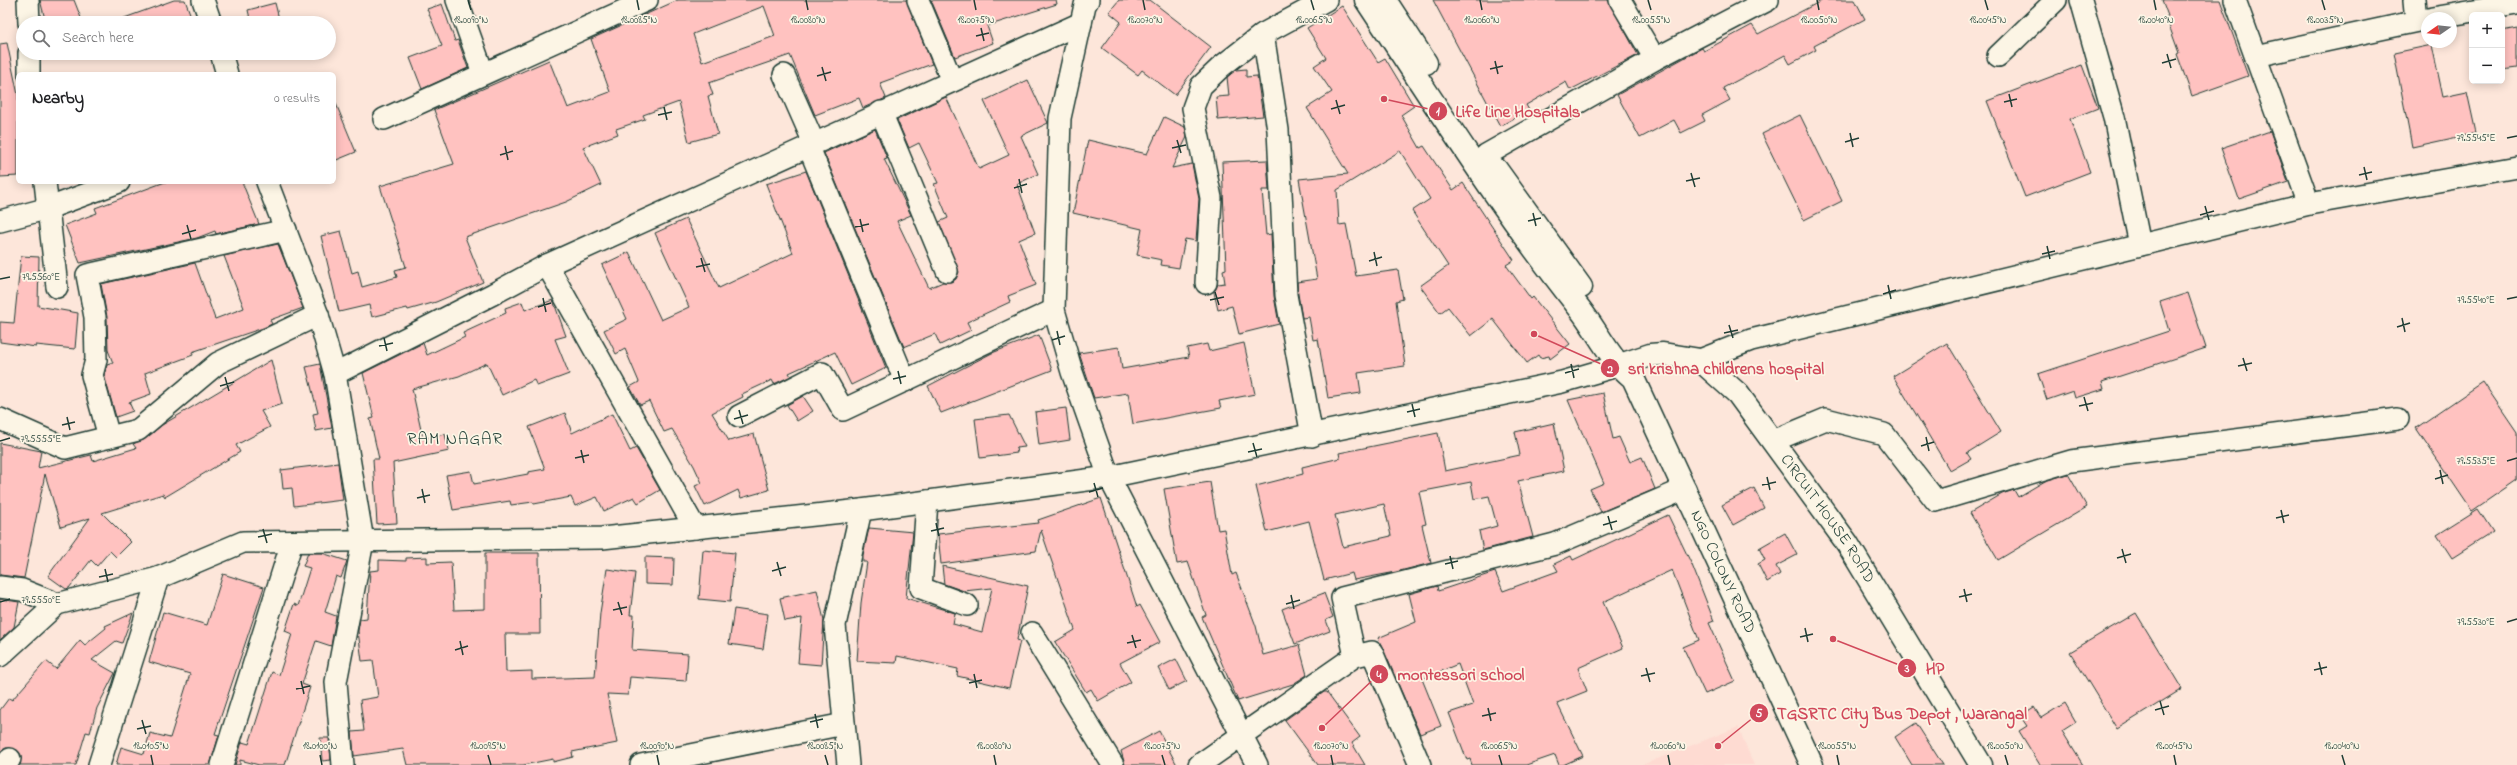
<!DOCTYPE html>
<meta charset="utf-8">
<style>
:root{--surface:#fff;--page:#f2f2f2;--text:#202124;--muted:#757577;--line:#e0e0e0}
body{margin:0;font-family:"Indie Flower",sans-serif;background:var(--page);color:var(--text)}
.controls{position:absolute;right:12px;top:12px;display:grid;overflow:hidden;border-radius:6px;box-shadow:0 2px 10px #0003}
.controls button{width:36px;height:36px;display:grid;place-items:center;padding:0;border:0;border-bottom:1px solid var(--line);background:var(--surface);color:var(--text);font:20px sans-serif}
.compass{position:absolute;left:2421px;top:12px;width:36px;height:36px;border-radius:50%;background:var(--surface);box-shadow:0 2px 10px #0003;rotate:256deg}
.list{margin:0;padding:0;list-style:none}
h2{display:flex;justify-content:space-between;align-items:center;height:52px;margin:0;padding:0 16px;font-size:17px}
h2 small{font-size:13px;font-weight:400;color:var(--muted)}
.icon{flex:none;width:22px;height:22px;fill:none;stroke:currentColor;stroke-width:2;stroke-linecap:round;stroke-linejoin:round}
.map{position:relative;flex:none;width:2517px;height:765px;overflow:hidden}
.search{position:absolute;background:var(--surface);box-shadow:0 2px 10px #0003;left:16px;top:16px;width:320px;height:44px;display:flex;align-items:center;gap:10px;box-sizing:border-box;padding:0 14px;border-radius:22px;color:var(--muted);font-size:15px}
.panel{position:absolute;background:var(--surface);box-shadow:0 2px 10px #0003;left:16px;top:72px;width:320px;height:112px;border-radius:6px}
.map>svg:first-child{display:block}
.built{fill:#fedbd2}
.building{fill:#ffc2c0;stroke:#1f3d34;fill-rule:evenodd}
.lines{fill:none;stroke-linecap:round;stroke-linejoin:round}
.street-casing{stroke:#1f3d34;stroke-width:24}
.secondary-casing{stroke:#1f3d34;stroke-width:25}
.street{stroke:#fcf5e5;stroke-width:21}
.secondary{stroke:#fcf5e5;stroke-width:22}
.ticks{fill:none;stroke:#1f3d34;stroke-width:1.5}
.labels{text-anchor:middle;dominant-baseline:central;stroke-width:3.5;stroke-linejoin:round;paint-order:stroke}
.street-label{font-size:16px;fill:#1f3d34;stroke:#fcf5e5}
.neighbourhood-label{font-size:17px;letter-spacing:1px;fill:#1f3d34;stroke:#fcf5e5}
.ticks-label{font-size:10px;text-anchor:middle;fill:#1f3d34;stroke:#fcf5e5;stroke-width:3.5;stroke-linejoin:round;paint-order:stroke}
.leader{fill:none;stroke:#d1495b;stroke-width:1.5}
.callout-dot{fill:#d1495b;stroke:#fcf5e5;stroke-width:1.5}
.mark-label{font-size:12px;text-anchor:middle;font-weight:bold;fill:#fff}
.callout-label{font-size:17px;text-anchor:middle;font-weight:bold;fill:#d1495b;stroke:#fcf5e5;stroke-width:3.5;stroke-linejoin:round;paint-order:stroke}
</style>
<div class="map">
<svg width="2517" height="765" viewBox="0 0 2517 765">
<rect width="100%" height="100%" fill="#fde6da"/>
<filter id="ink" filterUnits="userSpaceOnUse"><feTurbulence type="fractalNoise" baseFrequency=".025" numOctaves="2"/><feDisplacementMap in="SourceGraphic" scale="8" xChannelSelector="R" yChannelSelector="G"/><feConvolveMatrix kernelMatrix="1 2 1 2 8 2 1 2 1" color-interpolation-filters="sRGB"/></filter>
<g filter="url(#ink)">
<polygon class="built" points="1738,727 1754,765 1642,765"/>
<g class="building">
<polygon points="40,0 74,0 83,23 46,23"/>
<polygon points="174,0 185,0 192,19 180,23 116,23 116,21"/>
<path d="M678,0h228l26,64 -52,19 6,15 -23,10 -4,-10 -44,17 -25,-60 -81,28 4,12 -5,1 10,38 -29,8 -10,-40 -36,13 2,4 -29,10 2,5 -35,13 18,38 -35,17 -101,35 18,45 -47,20 -28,8 -1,-2 -35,9 -3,-12 -30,7 -18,-76 20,-5 11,42 6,-2 4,16 35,-10 -2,-7 11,-3 -26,-81 74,-22 -20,-54 115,-50 19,48 42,-16 -19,-53zM764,6l11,30 -73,26 -9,-28z"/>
<polygon points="931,0 1056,0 1057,4 987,26 993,43 955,57"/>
<polygon points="1119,0 1150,0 1211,47 1175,95 1142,70 1138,75 1102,48 1121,22 1109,12"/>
<polygon points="1433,0 1608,0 1638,55 1570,90 1566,82 1526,105 1529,110 1500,126"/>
<polygon points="1823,0 1855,0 1865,19 1814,46 1816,50 1790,64 1785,55 1723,88 1730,100 1702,115 1705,121 1681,133 1674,120 1640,138 1617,95 1702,48 1704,51 1752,25 1758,34"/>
<polygon points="2162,0 2220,0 2248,76 2192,96 2177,54 2179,53 2166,17 2168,16"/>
<polygon points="275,3 279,19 268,23 251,23 248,10"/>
<polygon points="442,4 455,41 458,40 468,68 422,89 410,58 442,46 427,9"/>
<polygon points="1342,6 1378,62 1385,58 1414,106 1401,115 1420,148 1424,146 1453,190 1463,183 1514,260 1506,265 1531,299 1533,297 1570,344 1550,359 1549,356 1540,358 1538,355 1527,363 1493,319 1471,336 1448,307 1440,313 1420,286 1448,266 1412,211 1430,199 1400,151 1337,190 1339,225 1346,224 1356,276 1398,270 1403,299 1396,301 1405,366 1358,373 1361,393 1328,398 1318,339 1313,340 1309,317 1302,318 1298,294 1297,282 1317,279 1299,179 1348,174 1307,108 1332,92 1314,66 1326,58 1307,28"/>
<polygon points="2517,28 2517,68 2502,70 2502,31"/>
<polygon points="7,43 18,95 18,176 0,177 0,44"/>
<polygon points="2432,45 2443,97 2467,92 2476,133 2412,147 2394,53"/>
<polygon points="2082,65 2098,108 2070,119 2090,172 2025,197 1987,101"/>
<polygon points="1246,69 1246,77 1257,76 1263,116 1218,120 1216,97 1229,96 1227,77 1236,70"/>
<polygon points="1028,80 1048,123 1021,136 1038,174 1017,184 1035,233 1019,240 1036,285 1008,296 1010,302 967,322 971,330 940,345 935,334 904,347 824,153 875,129 887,158 884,159 911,215 897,221 929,288 943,282 951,282 956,279 959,272 939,222 948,218 934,184 938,183 919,143 909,148 897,120 946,97 979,169 1009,155 984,101"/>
<polygon points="334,99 356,152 334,161"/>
<polygon points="1800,115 1842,201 1804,220 1762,134"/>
<polygon points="1164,117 1185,127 1187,137 1172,168 1192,164 1199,199 1196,241 1185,239 1179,268 1161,265 1162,260 1137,255 1142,229 1073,213 1088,140 1147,154"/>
<polygon points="2270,131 2288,182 2239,199 2221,148"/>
<polygon points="1267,160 1269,190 1262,190 1266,235 1271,234 1274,296 1279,324 1239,334 1232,306 1218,310 1214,292 1218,284 1225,283 1223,270 1226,269 1222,162"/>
<polygon points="806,171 886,368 851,385 835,352 789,373 791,376 774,384 772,380 742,394 743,397 712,413 729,441 754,434 769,490 741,498 738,490 705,506 695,486 702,483 694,466 672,429 664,432 649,401 640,405 630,387 639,382 625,349 616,354 604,330 627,319 602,265 629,252 661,320 689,307 655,233 686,219 719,288 793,253 766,184"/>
<polygon points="165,182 242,182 259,224 216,234 215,231 197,238 80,263 65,225 97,213 95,208"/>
<polygon points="278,244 303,308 270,320 272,324 263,328 192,352 193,355 145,373 151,394 129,402 133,411 116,417 104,375 107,365 113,363 108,350 107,317 101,284 195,263 215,319 244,308 224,256"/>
<polygon points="21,256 39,257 38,306 78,313 75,349 36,345 36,347 0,342 0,322 14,323"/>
<polygon points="2188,293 2206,348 2102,382 2104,389 2075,398 2073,391 2047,400 2038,374 2169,331 2160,302"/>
<polygon points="553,300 566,336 555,339 569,374 537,386 534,380 502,395 487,363 459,376 412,389 423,439 445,434 449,451 393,463 397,523 377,524 373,459 379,459 370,419 374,418 363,373 423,343 427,355 465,337 463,333 506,313 505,308 522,302 525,310"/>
<polygon points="1039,335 1052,370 941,413 928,386 992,353"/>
<polygon points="1244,343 1255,394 1219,401 1221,408 1133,424 1128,393 1094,398 1079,353 1119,347 1122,369 1189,357 1187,348 1207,344 1209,351"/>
<polygon points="1947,343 2001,432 1967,453 1971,459 1950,471 1893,376"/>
<polygon points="271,360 282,404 261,411 270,427 236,445 240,452 165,497 163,494 102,513 131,542 116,557 110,551 97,566 91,560 69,588 66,589 48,576 90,518 61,527 45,474 24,578 0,575 0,443 41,451 38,468 91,455 93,461 136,448 133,444 145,439 162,425"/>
<polygon points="320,364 332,428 316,431 313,414 318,413 306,367"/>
<polygon points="2483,382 2517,432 2517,480 2472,511 2416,428"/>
<polygon points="1603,393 1613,439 1619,437 1630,462 1642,457 1655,489 1601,512 1590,489 1604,483 1568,400"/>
<polygon points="803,396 813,411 797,421 787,405"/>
<polygon points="1066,408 1070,440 1039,445 1035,412"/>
<polygon points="565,413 572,433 612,414 630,451 636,448 660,490 638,503 634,497 604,511 597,497 575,506 571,497 534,504 533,502 511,505 510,501 453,510 446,475 471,471 474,484 528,474 528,472 545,469 529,427"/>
<polygon points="1009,415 1025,447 1016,448 1017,453 980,458 975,419"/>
<path d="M1554,423l10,48 -46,10 15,56 -50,13 -4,-19 18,-5 -8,-30 -15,3 -3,-17 -52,10 7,32 -4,1 9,38 -35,9 -42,8 -2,-7 -28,7 -15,-59 -42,11 -11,-46 47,-12 -1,-7 38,-9 -1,-5 99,-20 7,38 75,-16 -5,-23zM1384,504l7,32 -48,11 -8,-32z"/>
<polygon points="338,463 343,500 294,506 292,488 283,489 281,470"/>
<polygon points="2068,474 2087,507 1998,560 1970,513 2002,494 2014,490 2018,497 2045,481"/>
<polygon points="1210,482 1218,530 1224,529 1232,575 1236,573 1256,626 1263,655 1299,645 1307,675 1293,684 1238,701 1202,617 1206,615 1188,562 1177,564 1164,489"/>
<polygon points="1754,488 1764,508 1733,525 1722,505"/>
<polygon points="1101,498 1137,607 1140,605 1160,642 1120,663 1131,682 1098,701 1091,689 1086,692 1055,642 1075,630 1041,530 1036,551 941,564 938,534 1039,523 1038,520"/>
<polygon points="2478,509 2493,532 2452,558 2437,535"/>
<polygon points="1668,515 1692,565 1714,621 1709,623 1735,681 1705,694 1683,647 1699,640 1672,570 1603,602 1623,648 1578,668 1587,691 1557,703 1583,756 1563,765 1559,765 1555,755 1526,765 1472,765 1470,759 1467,760 1449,713 1473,705 1458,664 1422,679 1441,726 1420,734 1378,638 1416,622 1409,594 1437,586 1438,591 1495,572 1503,591 1558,571 1554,564 1571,556 1573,560"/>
<polygon points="869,528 913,532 906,598 955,613 953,624 982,632 992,588 964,591 944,584 942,566 1028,586 1017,640 1020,641 1009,688 957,676 958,669 897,656 896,663 857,661 861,603 867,562 863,562 863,555"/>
<polygon points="1785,533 1797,555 1776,566 1780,574 1767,582 1758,564 1765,560 1759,548"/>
<polygon points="703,550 735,553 730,602 699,599"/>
<polygon points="308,553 322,553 347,561 341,578 336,576 325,612 336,616 331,646 316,641 302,684 310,687 285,765 259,765 240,760 240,765 235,765 242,742 249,744 272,672 279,675 292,634 285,631 294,604 298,606 310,568 303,566"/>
<polygon points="485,553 539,553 540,634 505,634 506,672 532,671 532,679 595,677 600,613 607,569 635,573 630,615 634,615 632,650 688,654 686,681 630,677 628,695 607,694 617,743 572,752 573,757 553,762 553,759 523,765 407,765 403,749 354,756 352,732 364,731 360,700 378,697 373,660 362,661 358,631 360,619 367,618 370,571 379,570 379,560 406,561 406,558 427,557 427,563 451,562 454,610 485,609"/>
<polygon points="645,557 674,558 673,585 645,584"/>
<polygon points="223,574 264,587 215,734 219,735 210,765 116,765 121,747 144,754 150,733 170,738 190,674 149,662 163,612 207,625"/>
<polygon points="817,590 824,620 821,665 798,663 802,618 785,621 780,598"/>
<polygon points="1324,593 1333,617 1326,620 1330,631 1295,644 1282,609"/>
<polygon points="0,599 19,602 14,627 0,640"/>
<polygon points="734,609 768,614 763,649 729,644"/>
<polygon points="133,613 122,643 116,641 92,660 115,673 97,708 90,733 86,732 76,765 20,765 21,755 17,750 6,748 0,752 0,710 9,698 12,700 46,661 56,669 80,640 85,645 106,628 105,626"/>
<polygon points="2136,613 2182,689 2117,729 2070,652"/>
<polygon points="1176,659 1187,681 1169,690 1158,668"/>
<polygon points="1324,692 1327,692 1360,737 1352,743 1365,765 1318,765 1285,720"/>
<polygon points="2065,703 2076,722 2062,731 2083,765 2040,765 2019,731 2027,726 2020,716 2034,707 2041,718"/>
<polygon points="1916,723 1943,765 1912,765 1895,737"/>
<polygon points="1159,731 1177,765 1125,765 1121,751"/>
<polygon points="320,738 329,738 331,760 322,761"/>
</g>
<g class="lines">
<defs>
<g id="street">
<polyline points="28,0 29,23"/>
<polyline points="203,0 211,23"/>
<polyline points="457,0 483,73"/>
<polyline points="918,0 952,81"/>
<polyline points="1088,0 1085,5 1060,118 1054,310 1072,372 1109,477 1257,765"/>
<polyline points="1620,0 1655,59"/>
<polyline points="2081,0 2114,117 2140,245"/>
<polyline points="2235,0 2309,204"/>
<polyline points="2414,0 2416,21"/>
<polyline points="2432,18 2517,4"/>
<polyline points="29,53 29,74"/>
<polyline points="221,53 227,74"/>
<polyline points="1998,56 2056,0"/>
<polyline points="2256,56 2427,19"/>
<polyline points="784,75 814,143"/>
<polyline points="881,112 947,271"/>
<polyline points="384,119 647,0"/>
<polyline points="808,145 905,381"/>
<polyline points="1486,155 1655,59 1768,0"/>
<polyline points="45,182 57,287"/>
<polyline points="267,182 318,315 335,374 363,541 336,682 343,765"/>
<polyline points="0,221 49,208 119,182"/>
<polyline points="547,265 695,528"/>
<polyline points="1206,283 1211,198 1193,108 1201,86 1222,66 1263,34"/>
<polyline points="1700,360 1751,340 2309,204 2517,167"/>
<polyline points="335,374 493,294 547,265 1081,23"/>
<polyline points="739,416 822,373 843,410 1054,310"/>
<polyline points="0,419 65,448 138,430 218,363 318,315"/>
<polyline points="1312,436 1286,295 1278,130 1263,34 1326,0"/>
<polyline points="109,437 92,375 96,360 95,317 87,275 286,230"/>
<polyline points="1773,441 1826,419 1884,434 1936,501 2071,461 2398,419"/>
<polyline points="927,501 921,588 967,605"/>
<polyline points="0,587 22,590 57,604"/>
<polyline points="1032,633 1113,765"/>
<polyline points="0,656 57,604 158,578"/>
<polyline points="1355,656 1342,598 1555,544 1685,489"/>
<polyline points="5,765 10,759"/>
<polyline points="99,765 158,578 243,542 602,538 861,510 1109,477 1562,382 1617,366"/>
<polyline points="222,765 292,542"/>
<polyline points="641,765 844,724"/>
<polyline points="848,765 835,625 861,510"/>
<polyline points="1199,765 1355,656 1372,652 1420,765"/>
</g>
<g id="secondary">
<path id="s1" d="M1366,0c69,104 136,211 214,309 18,23 30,51 53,69l179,387"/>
<polyline points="1385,0 1426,63"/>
<polyline points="1496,169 1581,287"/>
<path id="s2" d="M1617,366l33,-11 13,-1 37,6 38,34 109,149 134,222"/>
</g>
</defs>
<use href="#street" class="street-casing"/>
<use href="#secondary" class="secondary-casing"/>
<use href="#street" class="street"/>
<use href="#secondary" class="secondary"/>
</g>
</g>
<path class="ticks" d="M468,0l3,10M637,0l2,10M806,0l2,10M974,0l2,10M1143,0l2,10M1311,0l3,10M1480,0l2,10M1648,0l3,10M1817,0l2,10M1985,0l3,10M2154,0l2,10M2322,0l3,10M981,28l3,13M976,36l13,-3M2167,54l4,14M1495,61l3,13M2162,63l14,-4M822,67l4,14M1490,69l13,-3M817,76l14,-4M2009,94l3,13M1336,100l4,14M2004,102l13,-3M664,107l3,13M1331,109l14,-4M658,115l14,-3M1850,133l3,14M2507,138l10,-2M1177,140l4,13M1845,142l14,-4M505,146l3,14M1172,148l14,-3M500,155l13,-4M2364,167l3,13M1691,173l4,14M2359,175l13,-3M1019,179l3,14M1686,181l14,-3M1014,188l13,-4M2205,206l4,14M1533,213l3,13M2200,215l14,-4M860,219l3,13M1528,221l13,-3M187,225l4,14M855,227l14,-3M182,234l14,-4M2047,246l3,13M1374,252l3,14M2042,254l13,-3M701,258l4,14M1369,261l13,-4M696,267l14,-3M0,279l10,-2M1888,285l3,14M1215,292l4,13M1883,294l13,-4M543,298l3,14M2507,299l10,-2M1210,300l14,-3M538,307l13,-4M2402,318l3,14M1729,325l4,13M2397,327l13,-4M1057,331l3,14M1724,333l14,-3M384,338l3,13M1052,340l13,-4M379,346l14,-3M2243,358l4,13M1571,364l3,14M2238,366l14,-3M898,371l3,13M1565,373l14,-4M225,377l4,14M893,379l13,-3M220,386l14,-4M2084,397l4,14M1412,404l3,13M2079,406l14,-3M739,410l4,14M1407,412l13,-3M67,417l3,13M734,419l14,-4M62,425l13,-3M1926,437l3,14M0,441l10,-3M1253,443l4,14M1921,446l13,-4M581,450l3,13M1248,452l14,-3M575,458l14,-3M2507,461l10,-3M2440,470l3,14M1767,477l3,13M2435,479l13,-4M1094,483l4,14M1762,485l14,-3M422,489l3,14M1089,492l14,-4M417,498l13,-3M2281,510l3,13M1608,516l4,14M2276,518l13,-3M936,523l3,13M1603,525l14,-4M263,529l4,14M931,531l13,-3M258,537l14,-3M2122,549l4,14M1450,556l3,13M2117,558l14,-4M777,562l4,14M1445,564l13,-3M105,569l3,13M772,571l14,-4M99,577l14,-3M1964,589l3,13M1291,595l3,14M1959,597l13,-3M0,602l10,-3M618,602l4,13M1286,604l14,-4M613,610l14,-3M2507,622l10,-3M1805,628l3,14M1132,635l4,13M1800,637l13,-3M460,641l3,14M1127,643l14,-3M455,650l13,-4M2319,662l3,13M1646,668l4,14M2314,670l13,-3M974,674l3,14M1641,676l14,-3M301,681l3,13M969,683l13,-3M296,689l14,-3M2160,701l4,14M1488,708l3,13M2155,710l14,-4M815,714l3,14M1482,716l14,-3M142,720l4,14M810,722l13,-3M137,729l14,-3M151,755l2,10M320,755l2,10M488,755l3,10M657,755l2,10M825,755l3,10M994,755l2,10M1162,755l3,10M1331,755l2,10M1499,755l3,10M1668,755l2,10M1837,755l2,10M2005,755l3,10M2174,755l2,10M2342,755l3,10"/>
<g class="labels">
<g class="street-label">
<text stroke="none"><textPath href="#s2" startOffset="290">CIRCUIT HOUSE ROAD</textPath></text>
<text stroke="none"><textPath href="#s1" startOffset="677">NGO COLONY ROAD</textPath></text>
</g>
<g class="neighbourhood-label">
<text x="455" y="439">RAM NAGAR</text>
</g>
</g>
<g class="ticks-label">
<text x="471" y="23">18.0090°N</text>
<text x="639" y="23">18.0085°N</text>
<text x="808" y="23">18.0080°N</text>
<text x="976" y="23">18.0075°N</text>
<text x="1145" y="23">18.0070°N</text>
<text x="1314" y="23">18.0065°N</text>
<text x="1482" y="23">18.0060°N</text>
<text x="1651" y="23">18.0055°N</text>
<text x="1819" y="23">18.0050°N</text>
<text x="1988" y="23">18.0045°N</text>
<text x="2156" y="23">18.0040°N</text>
<text x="2325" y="23">18.0035°N</text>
<text x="2476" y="141">79.5545°E</text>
<text x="41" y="280">79.5560°E</text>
<text x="2476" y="303">79.5540°E</text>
<text x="41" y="442">79.5555°E</text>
<text x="2476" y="464">79.5535°E</text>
<text x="41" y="603">79.5550°E</text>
<text x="2476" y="625">79.5530°E</text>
<text x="151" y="749">18.0105°N</text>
<text x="320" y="749">18.0100°N</text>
<text x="488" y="749">18.0095°N</text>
<text x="657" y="749">18.0090°N</text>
<text x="825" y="749">18.0085°N</text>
<text x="994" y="749">18.0080°N</text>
<text x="1162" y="749">18.0075°N</text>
<text x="1331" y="749">18.0070°N</text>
<text x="1499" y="749">18.0065°N</text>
<text x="1668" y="749">18.0060°N</text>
<text x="1837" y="749">18.0055°N</text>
<text x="2005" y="749">18.0050°N</text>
<text x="2174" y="749">18.0045°N</text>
<text x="2342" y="749">18.0040°N</text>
</g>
<path class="leader" d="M1384 99L1438 111M1534 334L1610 368M1833 639L1907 668M1322 728L1379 674M1718 746L1759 713"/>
<g class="callout-dot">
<circle cx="1384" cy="99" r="4"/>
<circle cx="1534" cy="334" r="4"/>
<circle cx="1833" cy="639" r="4"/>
<circle cx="1322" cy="728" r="4"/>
<circle cx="1718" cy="746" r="4"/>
<circle cx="1438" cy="111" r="10"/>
<circle cx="1610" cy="368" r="10"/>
<circle cx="1907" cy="668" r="10"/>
<circle cx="1379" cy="674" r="10"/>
<circle cx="1759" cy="713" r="10"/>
</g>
<g class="mark-label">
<text x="1438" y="115">1</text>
<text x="1610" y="373">2</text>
<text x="1907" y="672">3</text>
<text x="1379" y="679">4</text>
<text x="1759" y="717">5</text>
</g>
<g class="callout-label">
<text x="1518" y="117">Life Line Hospitals</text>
<text x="1726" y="374">sri krishna childrens hospital</text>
<text x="1935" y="674">HP</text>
<text x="1461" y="680">montessori school</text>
<text x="1902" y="719">TGSRTC City Bus Depot , Warangal</text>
</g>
</svg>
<div class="controls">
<button>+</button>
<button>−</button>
</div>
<svg class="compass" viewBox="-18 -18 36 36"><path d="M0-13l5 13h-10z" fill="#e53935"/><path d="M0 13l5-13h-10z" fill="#757577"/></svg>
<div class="search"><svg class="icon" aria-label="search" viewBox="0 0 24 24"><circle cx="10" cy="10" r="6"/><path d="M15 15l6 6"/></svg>Search here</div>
<section class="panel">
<h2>Nearby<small>0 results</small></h2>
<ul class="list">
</ul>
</section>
</div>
